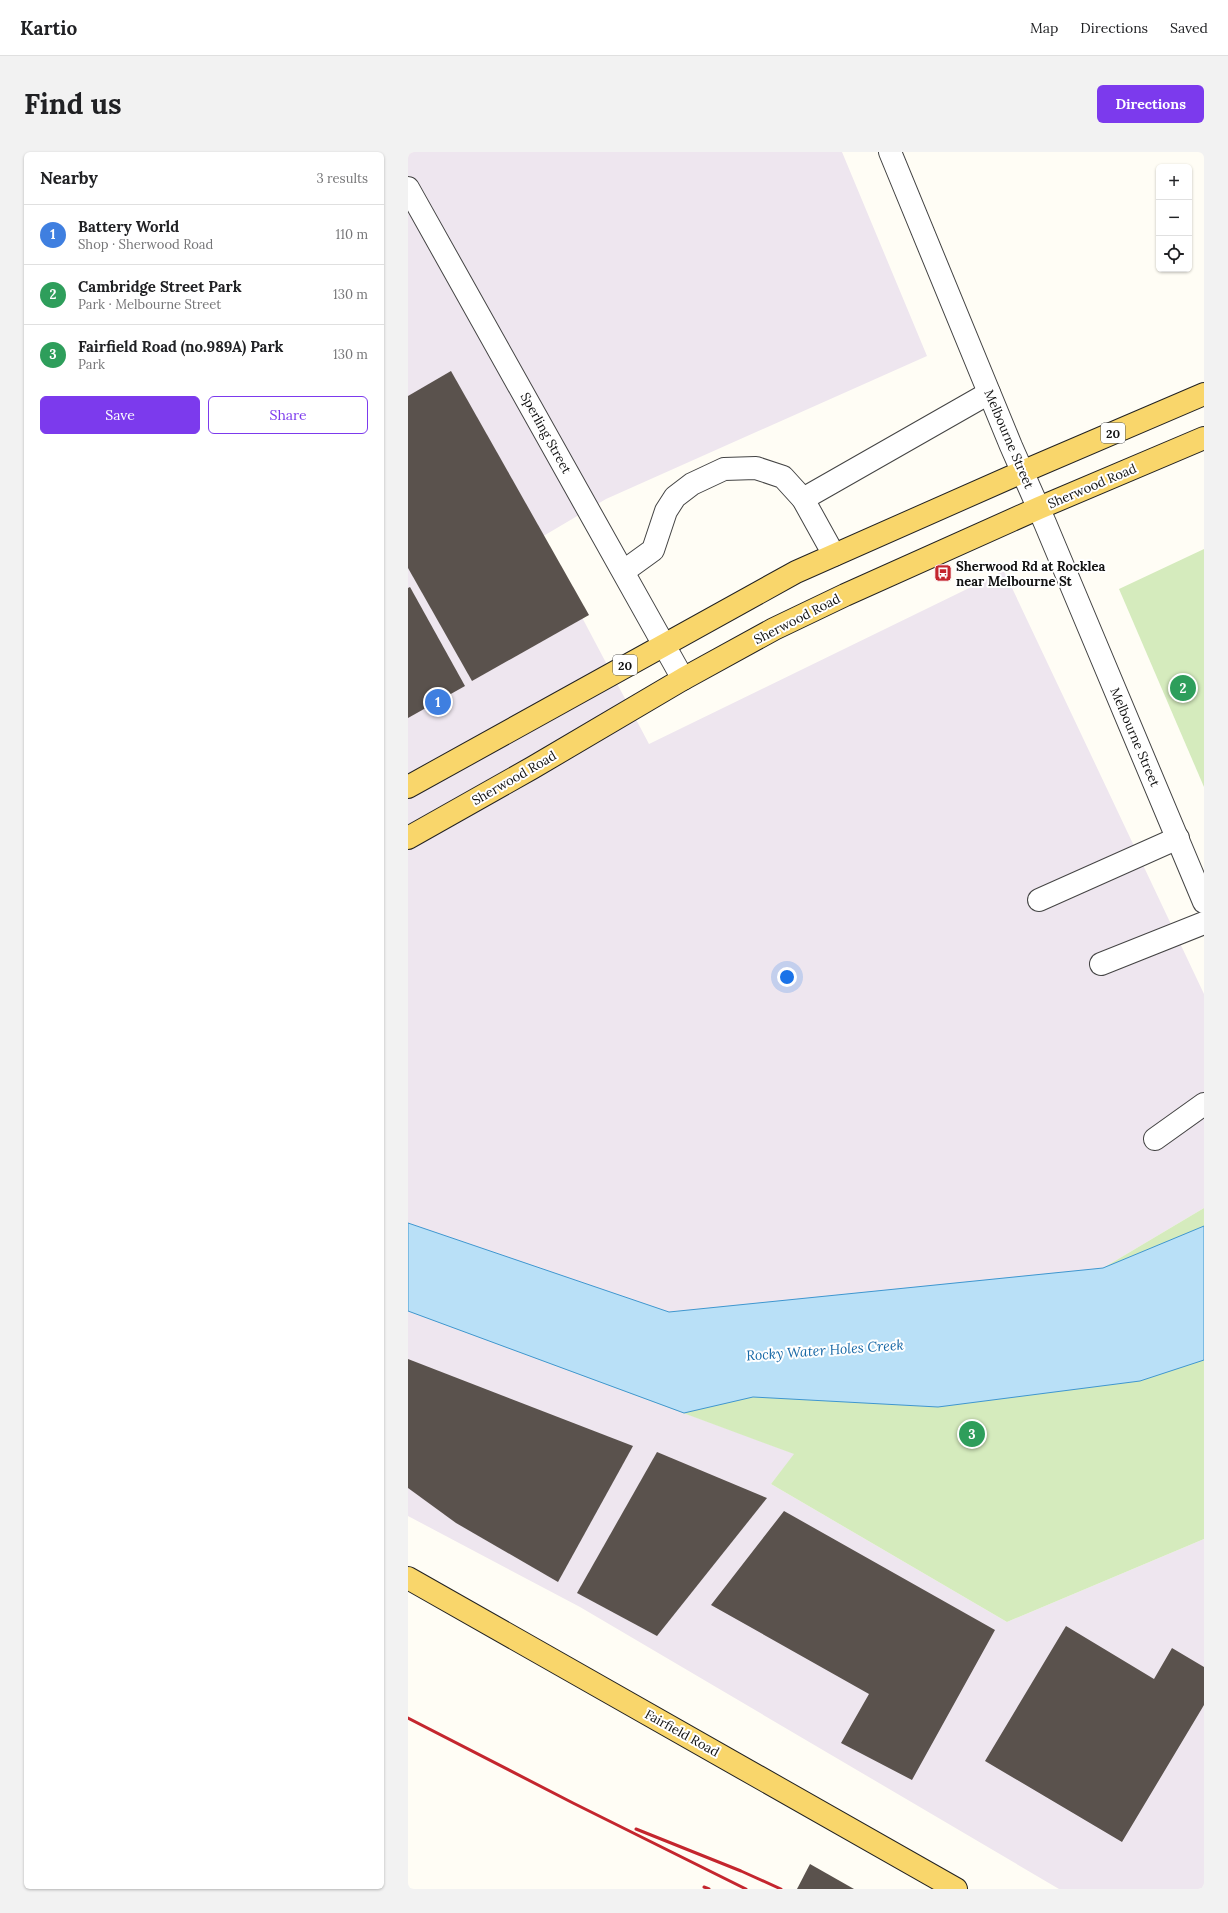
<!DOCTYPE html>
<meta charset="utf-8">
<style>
:root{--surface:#fff;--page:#f2f2f2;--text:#202124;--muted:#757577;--line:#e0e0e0;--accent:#7c3aed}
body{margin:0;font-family:Lora,serif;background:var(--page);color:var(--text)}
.controls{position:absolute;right:12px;top:12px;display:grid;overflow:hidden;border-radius:6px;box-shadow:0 1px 3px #0004}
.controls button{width:36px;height:36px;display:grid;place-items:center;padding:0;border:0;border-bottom:1px solid var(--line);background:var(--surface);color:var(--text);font:20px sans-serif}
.you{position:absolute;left:379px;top:825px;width:14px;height:14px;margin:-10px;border:3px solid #fff;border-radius:50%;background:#1a73e8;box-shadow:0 0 0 6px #1a73e833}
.badge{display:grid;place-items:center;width:26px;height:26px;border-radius:50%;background:var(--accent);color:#fff;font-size:13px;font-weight:700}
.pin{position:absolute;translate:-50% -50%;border:2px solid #fff;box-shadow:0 1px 4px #0006}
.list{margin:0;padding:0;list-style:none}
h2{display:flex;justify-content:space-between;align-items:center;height:52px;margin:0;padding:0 16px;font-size:17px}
h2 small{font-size:13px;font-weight:400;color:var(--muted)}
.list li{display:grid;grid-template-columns:26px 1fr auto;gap:12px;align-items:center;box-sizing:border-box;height:60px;padding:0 16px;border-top:1px solid var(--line)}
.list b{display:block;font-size:15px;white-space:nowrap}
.list p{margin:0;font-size:13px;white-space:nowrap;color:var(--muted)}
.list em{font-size:13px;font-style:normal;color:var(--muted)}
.actions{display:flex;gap:8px;padding:12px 16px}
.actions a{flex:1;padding:9px 0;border:1px solid var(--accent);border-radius:6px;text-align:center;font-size:14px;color:var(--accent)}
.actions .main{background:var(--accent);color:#fff}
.icon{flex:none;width:22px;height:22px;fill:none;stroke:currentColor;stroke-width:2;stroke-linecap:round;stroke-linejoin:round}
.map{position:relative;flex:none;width:796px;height:1737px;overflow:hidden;border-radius:6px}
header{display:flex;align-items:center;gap:24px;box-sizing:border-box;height:56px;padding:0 20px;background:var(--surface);border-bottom:1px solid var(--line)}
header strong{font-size:19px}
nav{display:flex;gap:22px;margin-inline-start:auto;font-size:14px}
.intro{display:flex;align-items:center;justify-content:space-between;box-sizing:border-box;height:96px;padding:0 24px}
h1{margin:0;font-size:28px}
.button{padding:10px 18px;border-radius:6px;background:var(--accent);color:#fff;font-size:14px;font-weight:700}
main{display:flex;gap:24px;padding:0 24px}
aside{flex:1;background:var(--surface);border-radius:6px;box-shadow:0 1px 3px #0004}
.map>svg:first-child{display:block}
.industrial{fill:#eee6ef}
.green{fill:#d5ebbd}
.water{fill:#b9e0f7;stroke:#3f96cf}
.building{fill:#5a524d}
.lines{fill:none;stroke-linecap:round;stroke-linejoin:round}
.minor-casing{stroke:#444;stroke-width:24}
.major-casing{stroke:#222;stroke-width:24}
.minor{stroke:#fff;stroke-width:22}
.major{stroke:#f9d66b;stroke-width:22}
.rail{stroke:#c4262e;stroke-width:3}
.labels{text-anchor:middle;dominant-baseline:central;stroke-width:4;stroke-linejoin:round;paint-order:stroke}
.shield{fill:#fff;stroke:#585858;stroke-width:1}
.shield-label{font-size:12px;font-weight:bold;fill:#111}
.street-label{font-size:13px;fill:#111;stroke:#fff}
.poi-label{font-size:13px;font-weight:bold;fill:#111;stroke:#fff;text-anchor:start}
.water-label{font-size:14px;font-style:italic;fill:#1768a6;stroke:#fff}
</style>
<header>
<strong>Kartio</strong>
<nav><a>Map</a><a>Directions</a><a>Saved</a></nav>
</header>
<div class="intro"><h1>Find us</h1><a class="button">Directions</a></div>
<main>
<aside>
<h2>Nearby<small>3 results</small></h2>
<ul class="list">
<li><span class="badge" style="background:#3f7fe0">1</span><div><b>Battery World</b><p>Shop · Sherwood Road</p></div><em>110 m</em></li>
<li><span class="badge" style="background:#2e9e5b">2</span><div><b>Cambridge Street Park</b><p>Park · Melbourne Street</p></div><em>130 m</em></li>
<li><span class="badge" style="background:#2e9e5b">3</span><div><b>Fairfield Road (no.989A) Park</b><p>Park</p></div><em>130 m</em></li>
</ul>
<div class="actions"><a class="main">Save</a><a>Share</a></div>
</aside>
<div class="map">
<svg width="796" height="1737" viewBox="0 0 796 1737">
<rect width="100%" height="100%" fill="#fffdf5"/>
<g class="industrial">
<polygon points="0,0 434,0 519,204 198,347 132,386 241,592 596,419 796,842 796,1056 690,1119 261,1160 11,1077 0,1071"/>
<polygon points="0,1159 387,1302 363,1332 599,1470 796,1387 796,1737 651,1737 172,1455 0,1364"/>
</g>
<g class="green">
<polygon points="796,397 796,635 711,437"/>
<polygon points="796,1056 796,1387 599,1470 363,1332 386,1302 0,1159 0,1071 11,1077 261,1160 690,1119"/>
</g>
<polygon class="water" points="0,1071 261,1160 695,1116 796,1074 796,1208 732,1229 530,1255 345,1245 276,1261 0,1159"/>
<g class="building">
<polygon points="43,219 181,463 64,529 0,416 0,244"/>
<polygon points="2,435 57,534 0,566 0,436"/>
<polygon points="0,1207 225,1294 150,1430 48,1371 0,1336"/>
<polygon points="249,1300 359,1346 249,1484 169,1441"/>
<polygon points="376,1359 587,1478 504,1628 433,1591 461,1542 303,1453"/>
<polygon points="658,1474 746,1527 764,1496 796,1515 796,1553 714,1690 577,1609"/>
<polygon points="402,1712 446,1737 389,1737"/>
</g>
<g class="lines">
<defs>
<g id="minor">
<polyline points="482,0 603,294 637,371 796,750"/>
<polyline points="0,36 275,527"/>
<polyline points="395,347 581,241"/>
<polyline points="216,419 245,398 258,359 267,345 284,332 316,317 348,316 375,325 395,347 426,403"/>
<polyline points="631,748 770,686"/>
<polyline points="693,812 796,771"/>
<polyline points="747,987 796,952"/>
</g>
<g id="major">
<polyline points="0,635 388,420 614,320 796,242"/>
<polyline points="0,686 124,616 275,527 366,477 437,443 631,356 796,286"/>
<polyline points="0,1426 548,1737"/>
</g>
</defs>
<use href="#minor" class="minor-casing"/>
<use href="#major" class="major-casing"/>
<use href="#minor" class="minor"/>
<use href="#major" class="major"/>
<g class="rail">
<polyline points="0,1566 165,1651 338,1737"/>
<polyline points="228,1677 333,1719 373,1737"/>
<polyline points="296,1735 301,1737"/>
</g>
</g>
<defs>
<symbol id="bus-square" viewBox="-11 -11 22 22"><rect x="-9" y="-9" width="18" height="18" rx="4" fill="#c4262e" stroke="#fff"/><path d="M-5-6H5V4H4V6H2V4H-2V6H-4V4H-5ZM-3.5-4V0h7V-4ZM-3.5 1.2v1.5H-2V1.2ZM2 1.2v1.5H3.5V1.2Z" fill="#fff"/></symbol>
</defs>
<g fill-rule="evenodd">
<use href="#bus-square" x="525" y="411" width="20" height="20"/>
</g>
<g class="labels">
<g class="shield">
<rect x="693" y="271" width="24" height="20" rx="3"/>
<rect x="205" y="503" width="24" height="20" rx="3"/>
</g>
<g class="shield-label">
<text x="705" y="281">20</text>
<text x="217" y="513">20</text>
</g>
<g class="street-label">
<text transform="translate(138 281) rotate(61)">Sperling Street</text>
<text transform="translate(601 287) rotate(67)">Melbourne Street</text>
<text transform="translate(684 334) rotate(-23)">Sherwood Road</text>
<text transform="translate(389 467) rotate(-27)">Sherwood Road</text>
<text transform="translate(727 585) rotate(67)">Melbourne Street</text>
<text transform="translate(106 626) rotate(-30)">Sherwood Road</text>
<text transform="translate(274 1581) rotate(29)">Fairfield Road</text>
</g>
<g class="poi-label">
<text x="548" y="414">Sherwood Rd at Rocklea<tspan x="548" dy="15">near Melbourne St</tspan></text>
</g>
<g class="water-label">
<text transform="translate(417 1198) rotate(-4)">Rocky Water Holes Creek</text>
</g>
</g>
</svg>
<div class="controls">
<button>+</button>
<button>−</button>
<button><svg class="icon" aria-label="locate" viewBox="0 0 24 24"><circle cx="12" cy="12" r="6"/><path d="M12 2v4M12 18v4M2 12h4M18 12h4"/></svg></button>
</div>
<div class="you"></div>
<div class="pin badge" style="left:30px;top:550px;background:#3f7fe0">1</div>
<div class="pin badge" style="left:775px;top:536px;background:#2e9e5b">2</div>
<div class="pin badge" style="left:564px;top:1282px;background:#2e9e5b">3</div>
</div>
</main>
